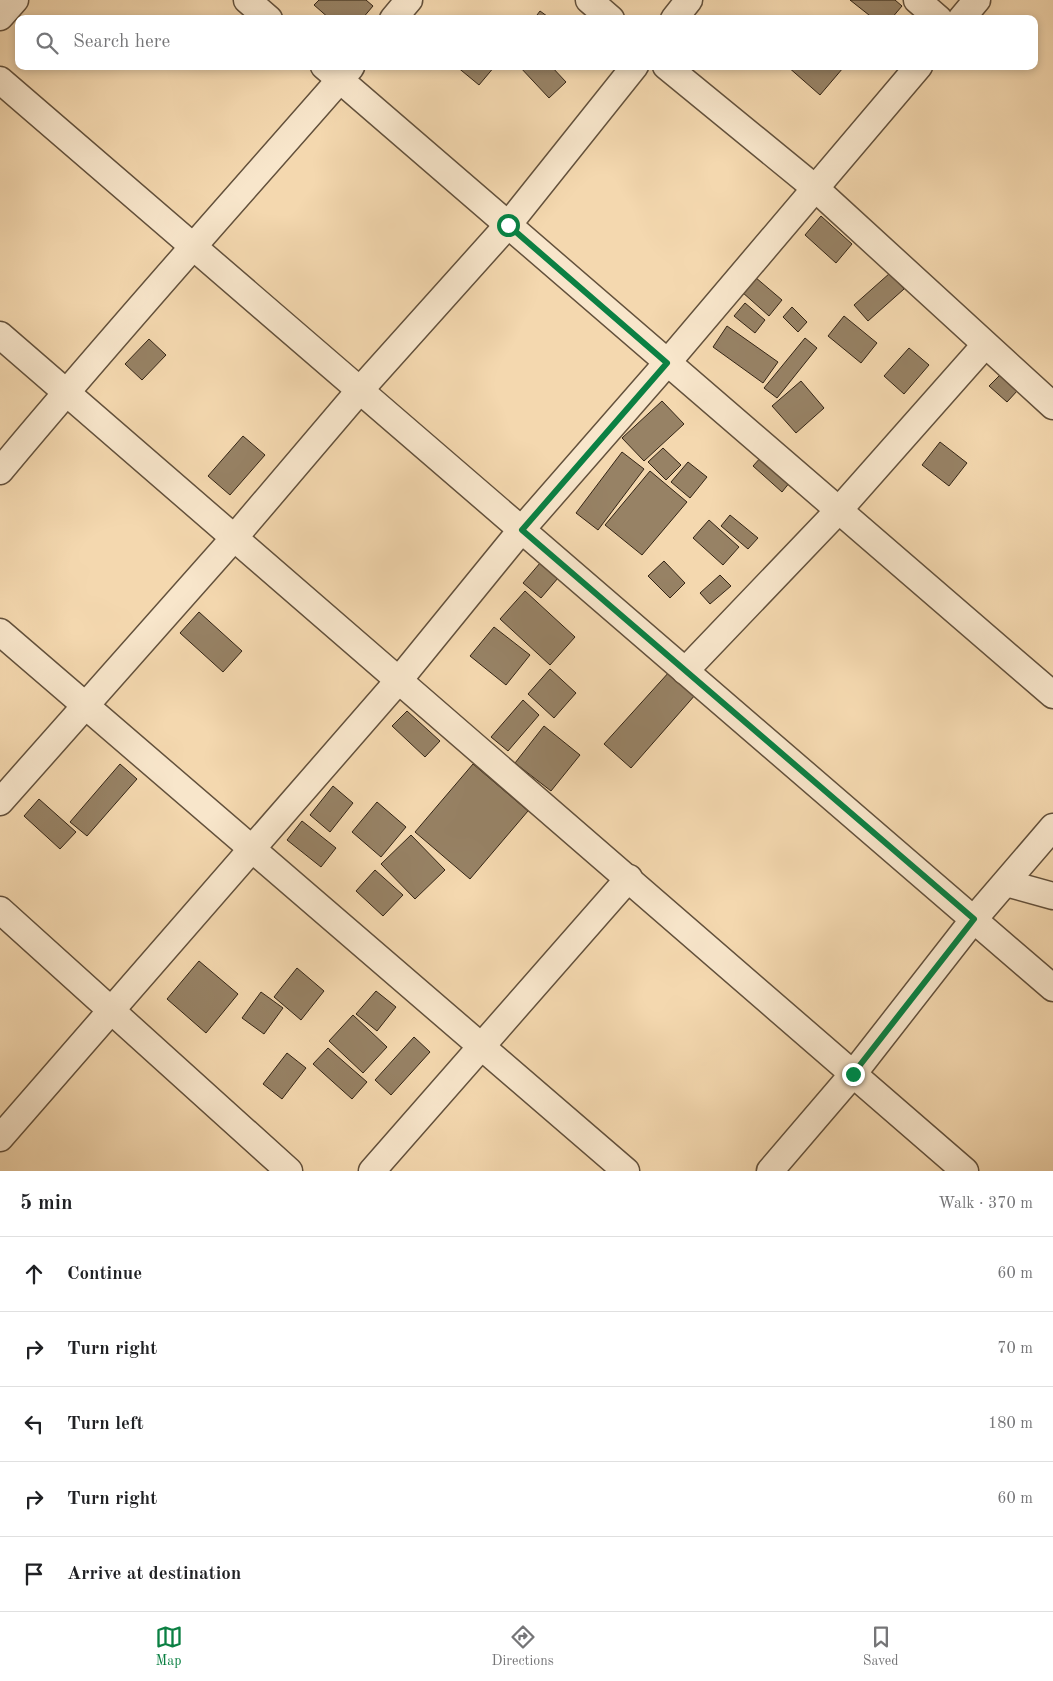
<!DOCTYPE html>
<meta charset="utf-8">
<style>
:root{--surface:#fff;--page:#f6f6f6;--text:#202124;--muted:#757577;--line:#e0e0e0;--accent:#0b8043}
body{margin:0;font-family:"Old Standard TT",serif;background:var(--page);color:var(--text)}
.stop{position:absolute;width:15px;height:15px;margin:-11px;border:4px solid #0b8043;border-radius:50%;background:#fff}
.stop.end{background:#0b8043;border-color:#fff;box-shadow:0 1px 5px #0008}
.list{margin:0;padding:0;list-style:none}
h2{display:flex;justify-content:space-between;align-items:center;height:65px;margin:0;padding:0 20px;font-size:21px}
h2 small{font-size:16px;font-weight:400;color:var(--muted)}
.list li{display:grid;grid-template-columns:32px 1fr auto;gap:15px;align-items:center;box-sizing:border-box;height:75px;padding:0 20px;border-top:1px solid var(--line)}
.list b{display:block;font-size:19px;white-space:nowrap}
.list em{font-size:16px;font-style:normal;color:var(--muted)}
.icon{flex:none;width:28px;height:28px;fill:none;stroke:currentColor;stroke-width:2;stroke-linecap:round;stroke-linejoin:round}
.map{position:relative;flex:none;width:1053px;height:1171px;overflow:hidden}
.search{position:absolute;background:var(--surface);box-shadow:0 2px 8px #0003;left:15px;right:15px;top:15px;height:55px;display:flex;align-items:center;gap:12px;box-sizing:border-box;padding:0 18px;border-radius:10px;color:var(--muted);font-size:19px}
.sheet{height:440px;background:var(--surface)}
nav{display:flex;justify-content:space-around;align-items:center;box-sizing:border-box;height:70px;border-top:1px solid var(--line);background:var(--surface);font-size:14px;color:var(--muted)}
nav a{display:grid;justify-items:center;gap:2px}
nav .on{color:var(--accent)}
.map>svg:first-child{display:block}
.building{fill:#978265;stroke:#332415}
.lines{fill:none;stroke-linecap:round;stroke-linejoin:round}
.minor-casing{stroke:#63513c;stroke-width:29}
.minor{stroke:#f8e6cb;stroke-width:26}
.route{stroke:#0b8043;stroke-width:6}
</style>
<div class="map">
<svg width="1053" height="1171" viewBox="0 0 1053 1171">
<rect width="100%" height="100%" fill="#f4d8af"/>
<filter id="stains"><feTurbulence type="fractalNoise" baseFrequency=".004" numOctaves="4"/><feColorMatrix values="0 0 0 0 .2 0 0 0 0 .09 0 0 0 0 .02 0 0 0 .5 -.17"/></filter>
<radialGradient id="worn" r=".72"><stop offset=".6" stop-color="#630" stop-opacity="0"/><stop offset="1" stop-color="#630" stop-opacity=".3"/></radialGradient>
<g class="building">
<polygon points="319,0 366,0 373,6 362,19 330,19 314,5"/>
<polygon points="850,0 895,0 902,6 891,19 874,19"/>
<polygon points="540,11 551,19 534,19"/>
<polygon points="456,66 495,66 479,85"/>
<polygon points="519,66 551,66 566,82 549,98"/>
<polygon points="787,66 841,66 843,68 820,95"/>
<polygon points="821,216 852,244 836,263 805,235"/>
<polygon points="890,273 904,289 868,321 854,305"/>
<polygon points="755,277 782,300 769,316 742,292"/>
<polygon points="745,303 765,320 755,333 734,316"/>
<polygon points="792,307 807,322 798,332 783,317"/>
<polygon points="844,316 877,343 861,363 828,336"/>
<polygon points="727,326 778,362 763,383 713,347"/>
<polygon points="805,338 817,348 777,398 764,388"/>
<polygon points="149,339 166,355 142,380 125,364"/>
<polygon points="909,348 929,365 904,394 884,376"/>
<polygon points="1001,374 1018,390 1007,402 989,386"/>
<polygon points="801,381 824,408 796,433 772,406"/>
<polygon points="662,401 684,424 644,461 622,438"/>
<polygon points="243,436 265,455 230,495 208,476"/>
<polygon points="940,442 967,463 949,486 922,465"/>
<polygon points="663,448 681,465 666,480 648,462"/>
<polygon points="622,452 644,469 598,530 576,513"/>
<polygon points="762,456 790,482 782,492 753,466"/>
<polygon points="688,462 707,477 690,498 671,482"/>
<polygon points="650,471 687,502 642,555 605,525"/>
<polygon points="730,515 758,538 748,549 721,526"/>
<polygon points="709,520 739,547 723,565 693,538"/>
<polygon points="546,556 564,571 541,598 523,583"/>
<polygon points="664,561 685,583 670,598 648,576"/>
<polygon points="720,575 731,586 710,604 700,593"/>
<polygon points="525,591 575,637 550,665 500,619"/>
<polygon points="199,612 242,651 223,672 180,633"/>
<polygon points="494,627 530,655 506,685 470,656"/>
<polygon points="550,669 576,693 554,718 528,694"/>
<polygon points="670,671 696,694 631,768 604,744"/>
<polygon points="523,700 539,715 508,751 491,737"/>
<polygon points="407,711 440,741 425,757 392,726"/>
<polygon points="544,726 580,755 551,791 515,763"/>
<polygon points="120,764 137,779 87,836 70,822"/>
<polygon points="473,764 528,811 470,879 415,832"/>
<polygon points="333,786 353,803 330,832 310,815"/>
<polygon points="39,799 76,832 60,849 24,816"/>
<polygon points="377,802 406,827 381,857 352,832"/>
<polygon points="302,821 336,848 321,867 287,840"/>
<polygon points="411,835 445,870 415,899 381,864"/>
<polygon points="375,870 403,895 383,916 356,891"/>
<polygon points="199,961 238,994 206,1033 167,999"/>
<polygon points="297,968 324,991 301,1020 274,997"/>
<polygon points="376,991 396,1007 377,1031 356,1014"/>
<polygon points="261,992 283,1008 264,1034 242,1018"/>
<polygon points="353,1015 387,1047 363,1073 329,1041"/>
<polygon points="414,1037 430,1052 391,1095 375,1080"/>
<polygon points="328,1048 367,1082 352,1099 313,1064"/>
<polygon points="287,1053 306,1068 282,1099 263,1084"/>
</g>
<g class="lines">
<defs>
<g id="minor">
<polyline points="247,0 269,19"/>
<polyline points="589,0 611,19"/>
<polyline points="917,0 939,19"/>
<polyline points="0,17 15,0"/>
<polyline points="393,19 409,0"/>
<polyline points="674,19 689,0"/>
<polyline points="961,19 977,0"/>
<polyline points="324,66 1053,695"/>
<polyline points="666,66 815,188 1053,406"/>
<polyline points="0,80 1053,988"/>
<polyline points="0,335 965,1171"/>
<path d="M0,471c114,-137 234,-270 351,-404"/>
<polyline points="0,632 626,1171"/>
<polyline points="685,671 838,511 985,345"/>
<polyline points="0,802 234,538 360,390 508,225 635,66"/>
<polyline points="1006,883 1053,896"/>
<polyline points="0,910 289,1171"/>
<polyline points="0,1138 399,680 522,529 667,363 919,66"/>
<polyline points="372,1171 629,878"/>
<polyline points="770,1171 853,1074 974,919 1053,827"/>
</g>
</defs>
<use href="#minor" class="minor-casing"/>
<use href="#minor" class="minor"/>
</g>
<g class="lines">
<polyline class="route" points="508,225 667,363 522,530 974,919 853,1074"/>
</g>
<rect width="100%" height="100%" filter="url(#stains)"/>
<rect width="100%" height="100%" fill="url(#worn)"/>
</svg>
<div class="stop" style="left:508px;top:225px"></div>
<div class="stop end" style="left:853px;top:1074px"></div>
<div class="search"><svg class="icon" aria-label="search" viewBox="0 0 24 24"><circle cx="10" cy="10" r="6"/><path d="M15 15l6 6"/></svg>Search here</div>
</div>
<section class="sheet">
<h2>5 min<small>Walk · 370 m</small></h2>
<ul class="list">
<li><svg class="icon" aria-label="ahead" viewBox="0 0 24 24"><path d="M12 20V5M6 11l6-6 6 6"/></svg><div><b>Continue</b></div><em>60 m</em></li>
<li><svg class="icon" aria-label="right" viewBox="0 0 24 24"><path d="M7 20v-9h11M14 6l5 5-5 5"/></svg><div><b>Turn right</b></div><em>70 m</em></li>
<li><svg class="icon" aria-label="left" viewBox="0 0 24 24"><path d="M17 20v-9H6M10 6l-5 5 5 5"/></svg><div><b>Turn left</b></div><em>180 m</em></li>
<li><svg class="icon" aria-label="right" viewBox="0 0 24 24"><path d="M7 20v-9h11M14 6l5 5-5 5"/></svg><div><b>Turn right</b></div><em>60 m</em></li>
<li><svg class="icon" aria-label="arrive" viewBox="0 0 24 24"><path d="M6 21V4h12l-3 4 3 4H6"/></svg><div><b>Arrive at destination</b></div></li>
</ul>
</section>
<nav>
<a class="on"><svg class="icon" aria-label="map" viewBox="0 0 24 24"><path d="M3 6l6-2 6 2 6-2v14l-6 2-6-2-6 2zM9 4v14M15 6v14"/></svg>Map</a>
<a><svg class="icon" aria-label="directions" viewBox="0 0 24 24"><path d="M12 3l9 9-9 9-9-9zM9 14v-3h6M13 9l2 2-2 2"/></svg>Directions</a>
<a><svg class="icon" aria-label="saved" viewBox="0 0 24 24"><path d="M7 4h10v16l-5-4-5 4z"/></svg>Saved</a>
</nav>
